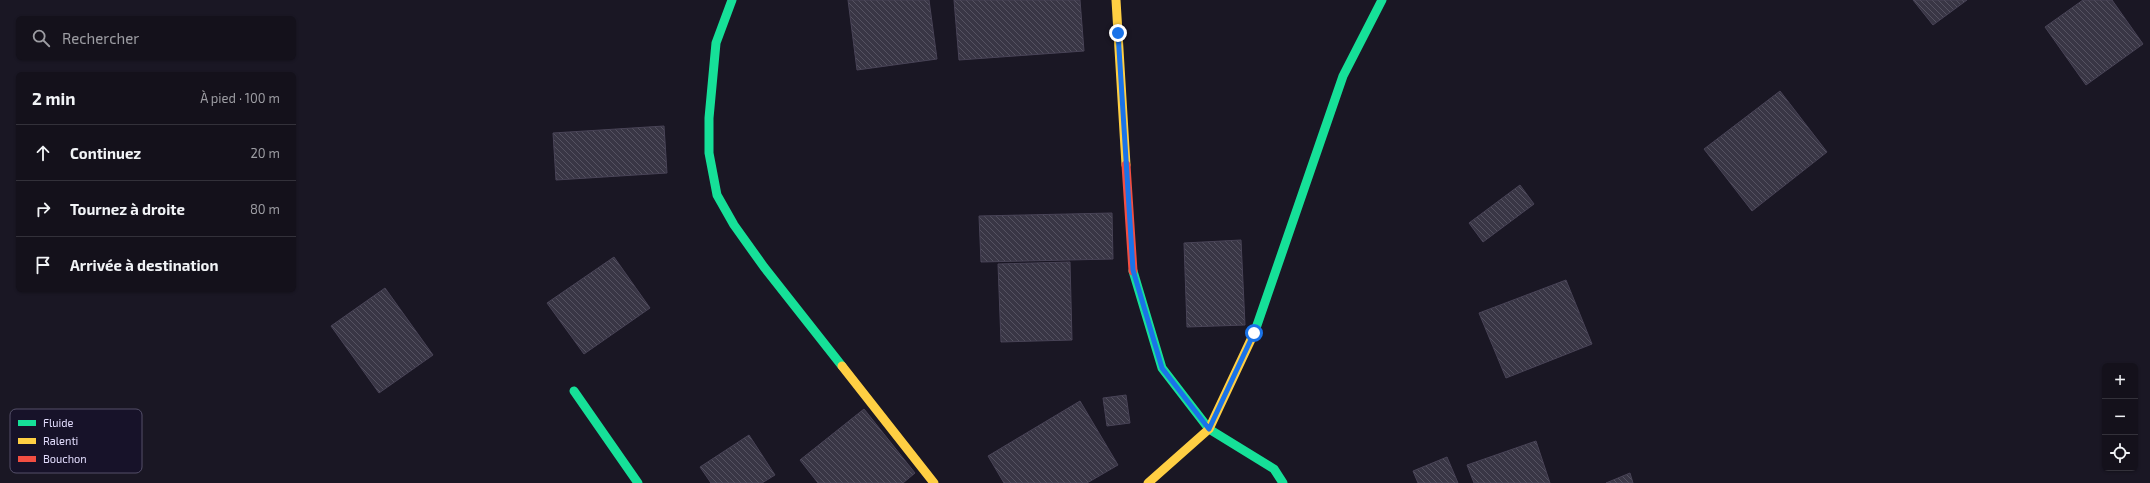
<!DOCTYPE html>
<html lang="fr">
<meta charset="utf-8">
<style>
:root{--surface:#14111b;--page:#211f28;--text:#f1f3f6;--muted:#9d9da3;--line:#33313a}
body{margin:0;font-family:"Exo 2",sans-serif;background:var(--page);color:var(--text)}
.controls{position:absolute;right:12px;bottom:12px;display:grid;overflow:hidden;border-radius:6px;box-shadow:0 1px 3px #0004}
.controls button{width:36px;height:36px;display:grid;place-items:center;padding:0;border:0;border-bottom:1px solid var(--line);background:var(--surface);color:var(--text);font:20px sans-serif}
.stop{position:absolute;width:12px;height:12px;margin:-9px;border:3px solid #1a73e8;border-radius:50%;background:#fff}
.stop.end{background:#1a73e8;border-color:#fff;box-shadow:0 1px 4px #0008}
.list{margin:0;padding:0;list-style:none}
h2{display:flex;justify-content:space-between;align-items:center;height:52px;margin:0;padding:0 16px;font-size:17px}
h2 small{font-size:13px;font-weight:400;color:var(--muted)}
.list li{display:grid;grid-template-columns:26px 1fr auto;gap:12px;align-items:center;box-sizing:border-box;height:56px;padding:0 16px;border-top:1px solid var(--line)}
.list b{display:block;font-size:15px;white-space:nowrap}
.list em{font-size:13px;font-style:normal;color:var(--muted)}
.icon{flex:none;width:22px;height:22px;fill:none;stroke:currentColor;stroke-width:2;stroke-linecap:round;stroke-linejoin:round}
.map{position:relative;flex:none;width:2150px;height:483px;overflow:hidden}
.search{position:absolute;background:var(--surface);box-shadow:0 1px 3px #0004;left:16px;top:16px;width:280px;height:44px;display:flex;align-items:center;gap:10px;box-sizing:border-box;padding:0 14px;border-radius:6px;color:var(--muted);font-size:15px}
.panel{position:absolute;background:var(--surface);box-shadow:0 1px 3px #0004;left:16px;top:72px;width:280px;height:220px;border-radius:6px}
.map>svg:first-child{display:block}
.building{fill:url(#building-back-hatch);stroke:#484356}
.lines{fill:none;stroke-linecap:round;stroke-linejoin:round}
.fast{stroke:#16e098;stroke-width:9}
.slow{stroke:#ffcf43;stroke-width:9}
.jam{stroke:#f24e42;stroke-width:9}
.route{stroke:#1a73e8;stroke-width:5}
.key{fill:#171229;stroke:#544f69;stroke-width:1}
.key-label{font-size:11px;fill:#e2dcfd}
</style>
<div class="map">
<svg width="2150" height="483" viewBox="0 0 2150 483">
<defs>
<pattern id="building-back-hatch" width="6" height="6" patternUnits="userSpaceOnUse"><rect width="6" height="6" fill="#393645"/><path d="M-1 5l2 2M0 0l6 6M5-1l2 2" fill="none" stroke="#555261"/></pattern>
</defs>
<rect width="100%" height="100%" fill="#1a1724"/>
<g class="building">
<polygon points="848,0 929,0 937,59 857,70"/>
<polygon points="954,0 1080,0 1084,51 959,60"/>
<polygon points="1913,0 1967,0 1933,25"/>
<polygon points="2083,0 2112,0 2143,44 2086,85 2045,27"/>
<polygon points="1780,91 1827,152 1752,211 1704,149"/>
<polygon points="664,126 667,173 556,180 553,133"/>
<polygon points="1520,185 1534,204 1483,242 1469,223"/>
<polygon points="1112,213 1113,259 981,262 979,216"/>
<polygon points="1241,240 1245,325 1187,327 1184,243"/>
<polygon points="614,257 650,308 584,354 547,303"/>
<polygon points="1070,262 1072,340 1001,342 998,264"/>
<polygon points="1566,280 1592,344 1506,378 1479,313"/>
<polygon points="385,288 433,355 379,393 331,326"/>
<polygon points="1126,395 1130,423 1107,426 1103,398"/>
<polygon points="1080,401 1118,465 1087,483 1004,483 988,456"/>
<polygon points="864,409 915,473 903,483 818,483 800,460"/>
<polygon points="749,435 775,475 762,483 711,483 700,467"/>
<polygon points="1536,441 1550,483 1474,483 1467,465"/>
<polygon points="1447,457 1458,483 1418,483 1413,471"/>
<polygon points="1630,473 1633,483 1606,483"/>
</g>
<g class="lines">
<g class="fast">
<polyline points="732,0 716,43 709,118 709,153 717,195 734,225 764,267 842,366"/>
<polyline points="1133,271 1162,368 1209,429 1274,469 1283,483"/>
<polyline points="1255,331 1343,76 1382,0"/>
<polyline points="574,391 638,483"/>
</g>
<g class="slow">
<polyline points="1116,0 1126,165"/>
<polyline points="842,366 934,483"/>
<polyline points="1148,483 1209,429 1255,331"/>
</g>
<polyline class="jam" points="1126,165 1133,271"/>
</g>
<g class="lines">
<polyline class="route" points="1118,33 1133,270 1162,368 1209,429 1254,333"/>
</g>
<rect x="10" y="409" width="132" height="64" rx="6" class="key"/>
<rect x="18" y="420" width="18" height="6" fill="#16e098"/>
<rect x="18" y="438" width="18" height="6" fill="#ffcf43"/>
<rect x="18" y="456" width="18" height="6" fill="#f24e42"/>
<g class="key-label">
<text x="43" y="427">Fluide</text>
<text x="43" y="445">Ralenti</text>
<text x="43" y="463">Bouchon</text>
</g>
</svg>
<div class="controls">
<button>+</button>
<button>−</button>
<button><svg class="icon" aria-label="locate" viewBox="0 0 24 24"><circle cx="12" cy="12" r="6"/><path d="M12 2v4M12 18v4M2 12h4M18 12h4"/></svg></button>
</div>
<div class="stop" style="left:1254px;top:333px"></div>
<div class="stop end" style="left:1118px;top:33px"></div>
<div class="search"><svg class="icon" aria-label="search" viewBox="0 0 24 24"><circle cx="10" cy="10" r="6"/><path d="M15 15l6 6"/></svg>Rechercher</div>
<section class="panel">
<h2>2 min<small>À pied · 100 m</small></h2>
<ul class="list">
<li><svg class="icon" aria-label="ahead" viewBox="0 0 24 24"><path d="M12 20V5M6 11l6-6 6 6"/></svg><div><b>Continuez</b></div><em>20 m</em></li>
<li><svg class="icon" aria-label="right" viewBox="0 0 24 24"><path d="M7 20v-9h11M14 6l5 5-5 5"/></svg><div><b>Tournez à droite</b></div><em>80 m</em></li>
<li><svg class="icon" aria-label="arrive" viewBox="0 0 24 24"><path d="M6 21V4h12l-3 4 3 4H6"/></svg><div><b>Arrivée à destination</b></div></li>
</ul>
</section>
</div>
